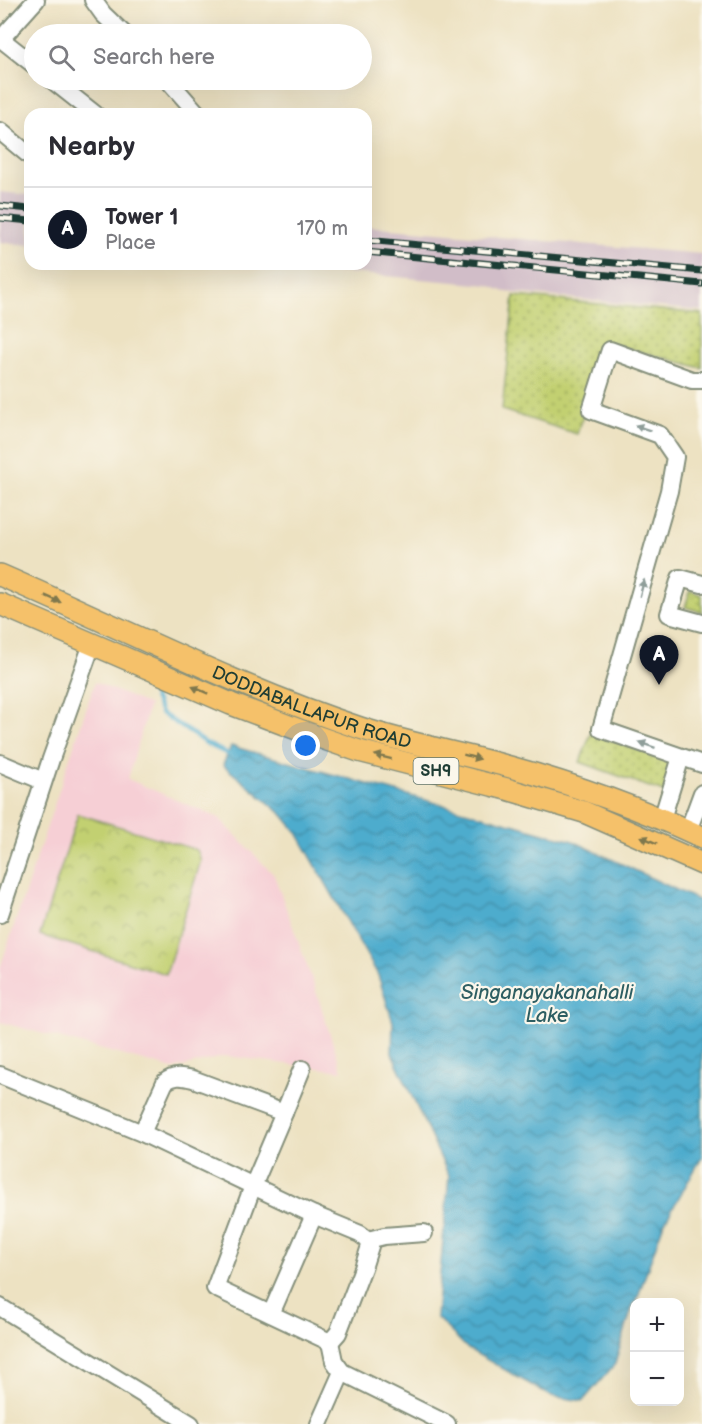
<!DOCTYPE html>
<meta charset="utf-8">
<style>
:root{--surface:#fff;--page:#f2f2f3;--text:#2b2b33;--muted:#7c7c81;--line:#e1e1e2;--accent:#111827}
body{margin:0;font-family:"Balsamiq Sans",sans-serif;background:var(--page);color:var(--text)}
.controls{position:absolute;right:18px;bottom:18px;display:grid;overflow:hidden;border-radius:12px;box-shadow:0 6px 24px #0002}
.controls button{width:54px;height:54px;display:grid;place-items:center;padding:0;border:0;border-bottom:2px solid var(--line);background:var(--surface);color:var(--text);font:30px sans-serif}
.you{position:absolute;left:306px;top:746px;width:21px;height:21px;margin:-15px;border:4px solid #fff;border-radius:50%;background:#1a73e8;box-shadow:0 0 0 9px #1a73e833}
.badge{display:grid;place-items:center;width:39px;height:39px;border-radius:50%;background:var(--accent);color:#fff;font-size:20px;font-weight:700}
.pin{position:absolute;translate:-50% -50px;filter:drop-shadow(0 2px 3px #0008)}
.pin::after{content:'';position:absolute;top:32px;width:21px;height:18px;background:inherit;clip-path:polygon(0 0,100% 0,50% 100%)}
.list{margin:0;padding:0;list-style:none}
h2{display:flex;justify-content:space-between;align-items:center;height:78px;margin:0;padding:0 24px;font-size:26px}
h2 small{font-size:20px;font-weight:400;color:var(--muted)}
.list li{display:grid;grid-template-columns:39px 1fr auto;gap:18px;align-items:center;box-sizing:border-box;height:84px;padding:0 24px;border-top:2px solid var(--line)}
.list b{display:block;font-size:22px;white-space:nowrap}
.list p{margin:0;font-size:20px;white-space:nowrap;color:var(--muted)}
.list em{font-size:20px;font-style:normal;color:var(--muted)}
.icon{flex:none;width:33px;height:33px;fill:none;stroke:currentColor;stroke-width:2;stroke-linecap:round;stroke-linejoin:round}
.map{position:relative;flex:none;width:702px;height:1424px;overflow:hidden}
.search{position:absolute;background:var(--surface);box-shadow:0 6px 24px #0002;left:24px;top:24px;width:348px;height:66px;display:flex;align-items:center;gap:15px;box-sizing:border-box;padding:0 21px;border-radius:33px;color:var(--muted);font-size:22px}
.panel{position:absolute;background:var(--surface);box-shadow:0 6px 24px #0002;left:24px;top:108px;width:348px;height:162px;border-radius:18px}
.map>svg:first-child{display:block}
.built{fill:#f6cfd5}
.railway{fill:#d1bdc8}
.park{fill:url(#park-crowns);stroke:#708652;stroke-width:1.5}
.garden{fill:url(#garden-dots);stroke:#708652;stroke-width:1.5}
.water{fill:url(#water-waves);stroke:#367480;stroke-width:1.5}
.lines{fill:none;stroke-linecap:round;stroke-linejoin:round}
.stream{stroke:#4eaccd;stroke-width:4.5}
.minor-casing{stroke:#86907b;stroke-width:20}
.major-casing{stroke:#86907b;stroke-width:24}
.minor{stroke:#fff;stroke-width:16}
.major{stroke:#f5c16b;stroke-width:21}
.rail-casing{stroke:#1f3d34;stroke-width:7}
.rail{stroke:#fbf7ec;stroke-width:4.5;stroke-dasharray:14;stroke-linecap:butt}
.oneway{fill:#8f9e9a}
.oneway2{fill:#7f784d}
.labels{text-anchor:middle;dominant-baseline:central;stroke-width:4.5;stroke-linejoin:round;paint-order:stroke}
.shield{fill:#fbf7ec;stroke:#61756b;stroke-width:1.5}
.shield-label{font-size:16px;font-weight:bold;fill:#1f3d34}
.street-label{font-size:18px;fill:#1f3d34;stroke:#fbf7ec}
.water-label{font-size:20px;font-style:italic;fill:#2d5e62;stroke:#fbf7ec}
</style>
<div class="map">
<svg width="702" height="1424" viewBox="0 0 702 1424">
<defs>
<pattern id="park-crowns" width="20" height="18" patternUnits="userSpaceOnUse" patternTransform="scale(1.5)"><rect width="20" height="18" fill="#c2d071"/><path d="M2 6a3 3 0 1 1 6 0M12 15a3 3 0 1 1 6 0" fill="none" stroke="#9daa5e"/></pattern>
<pattern id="garden-dots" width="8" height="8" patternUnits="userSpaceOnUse" patternTransform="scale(1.5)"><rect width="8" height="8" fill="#c2d071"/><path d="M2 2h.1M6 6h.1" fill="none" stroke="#9daa5e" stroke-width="1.8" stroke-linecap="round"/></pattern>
<pattern id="water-waves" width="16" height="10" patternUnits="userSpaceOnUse" patternTransform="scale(1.5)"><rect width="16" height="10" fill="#4eaccd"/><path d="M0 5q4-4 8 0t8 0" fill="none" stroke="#408da7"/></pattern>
</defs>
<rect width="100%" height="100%" fill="#fbf7ec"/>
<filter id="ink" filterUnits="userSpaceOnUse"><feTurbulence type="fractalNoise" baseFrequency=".0167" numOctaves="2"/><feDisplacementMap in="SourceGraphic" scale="12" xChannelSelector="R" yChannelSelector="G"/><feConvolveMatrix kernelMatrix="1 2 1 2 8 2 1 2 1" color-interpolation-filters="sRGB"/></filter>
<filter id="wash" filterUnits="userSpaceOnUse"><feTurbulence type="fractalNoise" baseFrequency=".008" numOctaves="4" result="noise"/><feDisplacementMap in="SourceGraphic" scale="24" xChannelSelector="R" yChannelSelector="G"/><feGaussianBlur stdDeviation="1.35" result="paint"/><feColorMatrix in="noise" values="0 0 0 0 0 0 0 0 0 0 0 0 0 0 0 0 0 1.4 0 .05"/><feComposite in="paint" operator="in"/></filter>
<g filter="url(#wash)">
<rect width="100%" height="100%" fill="#ede2c2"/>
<polygon class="built" points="95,682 149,705 128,779 219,818 274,875 314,985 342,1071 226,1056 173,1069 0,1022 0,968"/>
<g class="railway">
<polygon points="0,192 30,195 30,245 0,242"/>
<polygon points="366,226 702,254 702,311 505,292 488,285 247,264 366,264"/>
</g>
<polygon class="park" points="78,814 197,850 201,860 166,974 40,935"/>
<g class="garden">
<polygon points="514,296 702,314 702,368 608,343 577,434 502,410"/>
<polygon points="690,591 702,595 702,612 685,607"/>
<polygon points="591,733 679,765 669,794 580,762"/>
</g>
<polygon class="water" points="231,746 573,841 702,902 702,1157 663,1225 636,1302 634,1302 615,1364 583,1401 551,1396 468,1349 436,1317 449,1176 392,1053 393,1022 378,975 296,831 282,814 223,765"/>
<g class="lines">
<polyline class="stream" points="154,678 150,689 161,713 207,744 228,754"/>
</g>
</g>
<g filter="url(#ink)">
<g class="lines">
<defs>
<g id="minor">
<polyline points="93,0 103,14 124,34"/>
<polyline points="1,39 34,65"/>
<polyline points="0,40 36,0"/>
<polyline points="52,80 95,114"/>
<polyline points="168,80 198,114"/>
<polyline points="0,131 30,156"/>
<polyline points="702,380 692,380 610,350 591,410 660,435 675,457 669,491 601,729 702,764"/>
<polyline points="702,584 680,578 669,614 702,623"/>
<polyline points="0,763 43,781"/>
<polyline points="662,819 681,757"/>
<polyline points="688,831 702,793"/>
<polyline points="0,914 51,759 92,644"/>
<polyline points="0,1075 142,1133 314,1215 360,1234 368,1240 370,1246 363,1268 338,1333 330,1342"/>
<polyline points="284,1113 302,1069"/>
<path d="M142,1133l23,-51c9,-7 16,-6 28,-3l91,34 -31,73 -38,102 115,54"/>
<polyline points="368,1240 384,1236 424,1233"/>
<polyline points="0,1307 191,1424"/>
<polyline points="271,1314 314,1215"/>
<polyline points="330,1342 334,1361 342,1372 447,1424"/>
<polyline points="319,1424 342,1372"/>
</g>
<g id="major">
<path id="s1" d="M0,575c120,52 236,112 360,153 49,16 100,25 150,39 66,18 129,41 192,70"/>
<polyline points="0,604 231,704 310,734 359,751 507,789 584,812 702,864"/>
</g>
</defs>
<use href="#minor" class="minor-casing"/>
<use href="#major" class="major-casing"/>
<use href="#minor" class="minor"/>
<use href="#major" class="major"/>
<defs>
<g id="rail">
<polyline points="0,206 30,209"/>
<polyline points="0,218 30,221"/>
<polyline points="366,240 702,271"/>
<polyline points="366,252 702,284"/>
</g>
</defs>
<use href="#rail" class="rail-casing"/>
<use href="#rail" class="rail"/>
</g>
<defs><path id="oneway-solid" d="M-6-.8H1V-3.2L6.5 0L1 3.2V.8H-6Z" transform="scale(1.5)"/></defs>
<g class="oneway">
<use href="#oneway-solid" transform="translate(643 428) rotate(-161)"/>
<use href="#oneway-solid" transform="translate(642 588) rotate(-75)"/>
<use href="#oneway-solid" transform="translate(647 745) rotate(-161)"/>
</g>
<g class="oneway2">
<use href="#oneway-solid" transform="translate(53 599) rotate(24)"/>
<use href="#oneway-solid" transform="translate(200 690) rotate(-156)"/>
<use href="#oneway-solid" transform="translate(383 757) rotate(-166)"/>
<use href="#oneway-solid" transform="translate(472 757) rotate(15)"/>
<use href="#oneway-solid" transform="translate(649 840) rotate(-156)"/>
</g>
</g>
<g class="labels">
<rect class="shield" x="413.5" y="758" width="45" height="26" rx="4.5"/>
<g class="shield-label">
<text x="436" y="771">SH9</text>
</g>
<g class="street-label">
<text stroke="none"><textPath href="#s1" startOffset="339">DODDABALLAPUR ROAD</textPath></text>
</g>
<g class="water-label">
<text x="547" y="993">Singanayakanahalli<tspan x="547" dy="23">Lake</tspan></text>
</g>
</g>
</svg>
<div class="controls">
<button>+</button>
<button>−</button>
</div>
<div class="you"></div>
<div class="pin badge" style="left:659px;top:685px">A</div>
<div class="search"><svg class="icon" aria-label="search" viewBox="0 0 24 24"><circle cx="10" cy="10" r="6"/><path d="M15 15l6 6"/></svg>Search here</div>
<section class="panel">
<h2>Nearby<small></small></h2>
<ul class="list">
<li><span class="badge">A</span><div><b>Tower 1</b><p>Place</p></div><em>170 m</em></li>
</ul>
</section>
</div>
